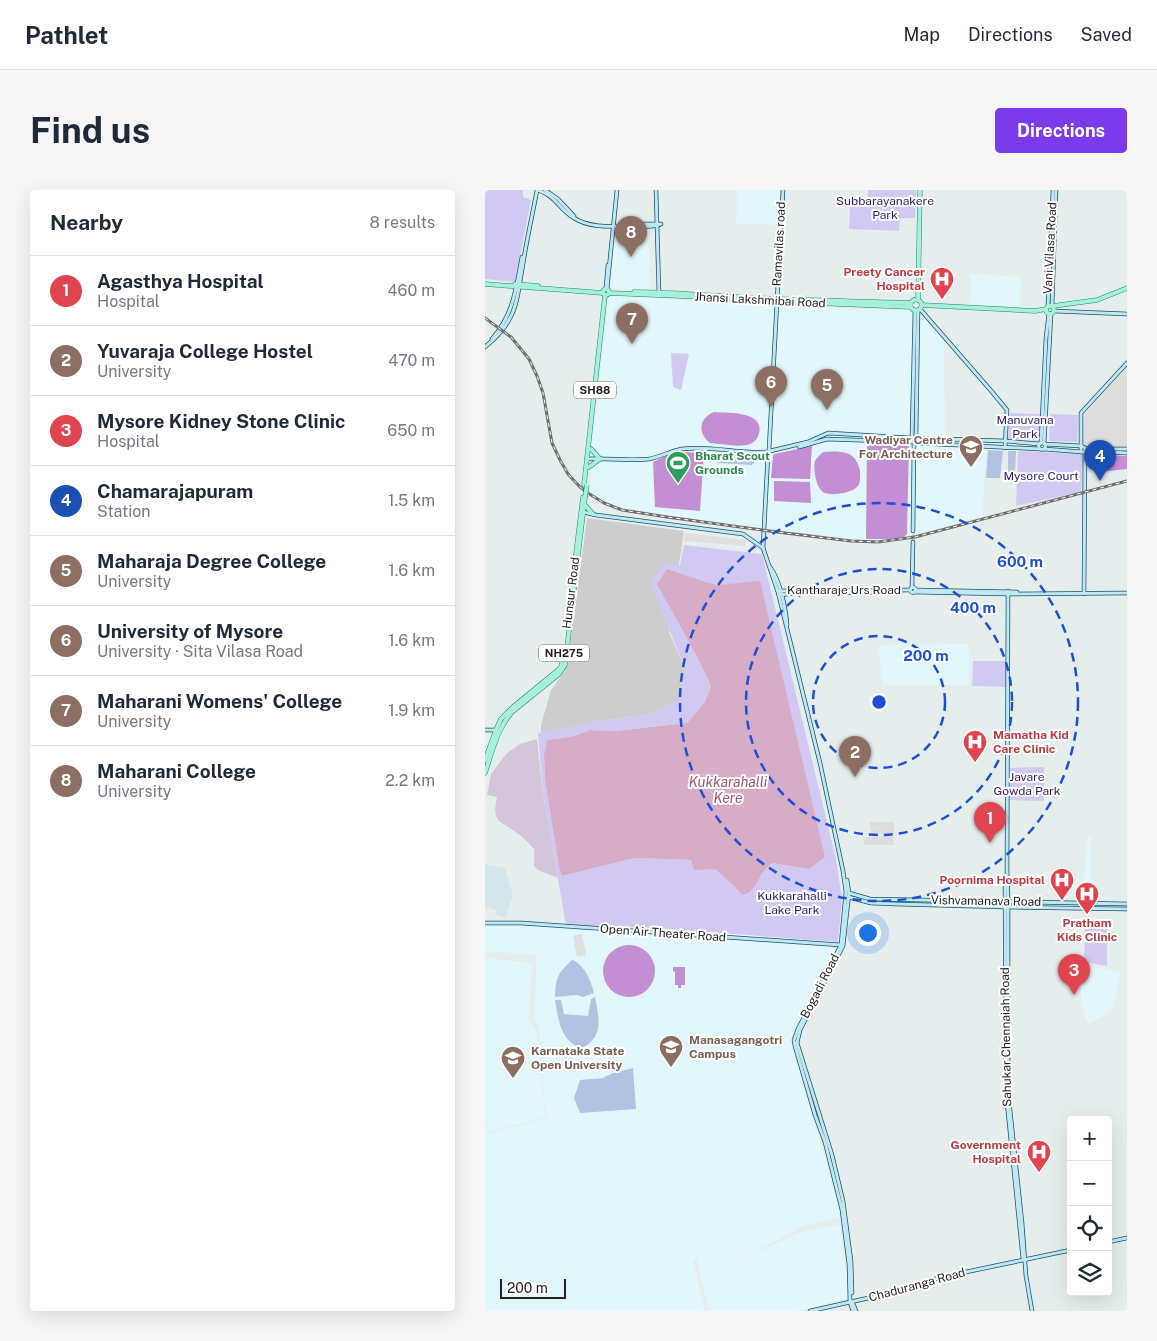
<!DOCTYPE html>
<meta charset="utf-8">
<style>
:root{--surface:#fff;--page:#f6f6f7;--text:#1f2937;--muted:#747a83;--line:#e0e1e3;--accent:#7c3aed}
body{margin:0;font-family:"Public Sans",sans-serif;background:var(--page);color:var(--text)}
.controls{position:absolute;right:15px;bottom:15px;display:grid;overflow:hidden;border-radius:5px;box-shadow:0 5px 20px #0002}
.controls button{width:45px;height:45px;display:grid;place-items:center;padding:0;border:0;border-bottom:1px solid var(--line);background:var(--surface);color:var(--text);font:25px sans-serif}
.scale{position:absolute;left:15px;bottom:12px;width:66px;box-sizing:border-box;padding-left:5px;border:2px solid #1f1f1f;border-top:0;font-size:14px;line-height:18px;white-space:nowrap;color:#1f1f1f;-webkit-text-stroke:4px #fff;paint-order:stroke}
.you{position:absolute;left:382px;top:742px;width:18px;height:18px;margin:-12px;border:4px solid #fff;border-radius:50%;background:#1a73e8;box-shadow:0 0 0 8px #1a73e833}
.badge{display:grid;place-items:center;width:32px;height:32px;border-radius:50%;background:var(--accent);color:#fff;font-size:16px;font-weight:700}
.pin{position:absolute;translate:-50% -41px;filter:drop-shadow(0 1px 2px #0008)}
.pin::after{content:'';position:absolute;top:26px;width:18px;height:15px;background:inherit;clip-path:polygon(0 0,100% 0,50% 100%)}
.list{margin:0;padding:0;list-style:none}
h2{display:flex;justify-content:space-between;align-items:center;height:65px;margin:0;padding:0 20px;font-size:21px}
h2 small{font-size:16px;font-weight:400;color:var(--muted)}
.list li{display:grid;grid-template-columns:32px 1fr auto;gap:15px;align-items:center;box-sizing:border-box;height:70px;padding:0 20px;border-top:1px solid var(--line)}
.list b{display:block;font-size:19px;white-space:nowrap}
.list p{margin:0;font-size:16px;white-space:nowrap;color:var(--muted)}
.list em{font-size:16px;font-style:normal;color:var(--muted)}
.icon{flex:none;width:28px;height:28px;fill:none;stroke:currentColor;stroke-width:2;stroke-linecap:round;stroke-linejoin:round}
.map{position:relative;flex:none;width:642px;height:1121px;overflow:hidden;border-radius:5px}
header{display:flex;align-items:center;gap:30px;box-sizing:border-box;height:70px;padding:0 25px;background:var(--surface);border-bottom:1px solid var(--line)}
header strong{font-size:24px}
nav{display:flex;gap:28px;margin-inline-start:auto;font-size:18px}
.intro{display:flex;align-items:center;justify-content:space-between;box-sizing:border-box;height:120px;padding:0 30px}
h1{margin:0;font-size:35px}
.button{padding:12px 22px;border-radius:5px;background:var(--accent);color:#fff;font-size:18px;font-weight:700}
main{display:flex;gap:30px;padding:0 30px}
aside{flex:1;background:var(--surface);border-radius:5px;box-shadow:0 5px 20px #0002}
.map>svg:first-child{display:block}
.residential{fill:#dcdddc}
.education{fill:#e2f7fb}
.religious{fill:#cdcdcd}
.farmland{fill:#d4e5eb}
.grass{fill:#b2c3e2}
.wetland{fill:#d4c5da}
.park{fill:#d2c9f3;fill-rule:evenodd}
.pitch{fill:#c38ed3}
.parking{fill:#dfdfdf}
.water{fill:#d6acc6}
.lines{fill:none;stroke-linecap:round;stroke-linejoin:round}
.secondary-tunnel{stroke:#bec5c4;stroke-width:3;stroke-dasharray:3 1.5;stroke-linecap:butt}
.secondary-casing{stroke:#135269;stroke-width:4.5}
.primary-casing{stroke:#138672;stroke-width:5}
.secondary{stroke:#c1e8f2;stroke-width:3}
.primary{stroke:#a9f0dc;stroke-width:4}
.rail-casing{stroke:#6d6d6d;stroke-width:3}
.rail{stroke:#fff;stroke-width:1;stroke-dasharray:4;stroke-linecap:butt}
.primary-bridge-casing{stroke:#138672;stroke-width:5;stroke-linecap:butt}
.primary-bridge{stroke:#a9f0dc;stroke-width:4}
.ring{fill:none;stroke:#1d4ed8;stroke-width:2.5;stroke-dasharray:9 6}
.labels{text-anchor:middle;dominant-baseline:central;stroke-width:4;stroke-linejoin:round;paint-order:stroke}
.shield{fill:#fff;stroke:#626262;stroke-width:1}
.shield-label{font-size:11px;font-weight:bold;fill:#1f1f1f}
.park-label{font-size:12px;fill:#2e1a70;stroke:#fff}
.street-label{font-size:12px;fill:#1f1f1f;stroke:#fff}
.health-label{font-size:12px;font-weight:bold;fill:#be3a42;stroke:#fff;text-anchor:end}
.education-label{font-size:12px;font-weight:bold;fill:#785e54;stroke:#fff;text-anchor:start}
.leisure-label{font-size:12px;font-weight:bold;fill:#27864d;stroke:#fff;text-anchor:start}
.water-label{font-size:14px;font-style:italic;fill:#a25771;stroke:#fff}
.centre{fill:#1d4ed8;stroke:#fff;stroke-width:2.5}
.ring-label{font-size:15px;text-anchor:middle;font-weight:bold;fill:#1d4ed8;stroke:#fff;stroke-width:4;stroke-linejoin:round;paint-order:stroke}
</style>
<header>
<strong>Pathlet</strong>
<nav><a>Map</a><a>Directions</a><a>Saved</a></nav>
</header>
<div class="intro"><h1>Find us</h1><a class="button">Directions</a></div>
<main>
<aside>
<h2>Nearby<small>8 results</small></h2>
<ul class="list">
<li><span class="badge" style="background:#e0444e">1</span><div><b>Agasthya Hospital</b><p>Hospital</p></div><em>460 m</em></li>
<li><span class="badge" style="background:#8d6e63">2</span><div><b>Yuvaraja College Hostel</b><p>University</p></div><em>470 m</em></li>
<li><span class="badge" style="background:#e0444e">3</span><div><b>Mysore Kidney Stone Clinic</b><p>Hospital</p></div><em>650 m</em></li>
<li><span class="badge" style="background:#1a4fb4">4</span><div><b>Chamarajapuram</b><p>Station</p></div><em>1.5 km</em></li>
<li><span class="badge" style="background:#8d6e63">5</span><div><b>Maharaja Degree College</b><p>University</p></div><em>1.6 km</em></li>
<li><span class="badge" style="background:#8d6e63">6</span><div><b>University of Mysore</b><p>University · Sita Vilasa Road</p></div><em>1.6 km</em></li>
<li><span class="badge" style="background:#8d6e63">7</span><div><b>Maharani Womens' College</b><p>University</p></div><em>1.9 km</em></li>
<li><span class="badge" style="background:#8d6e63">8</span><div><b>Maharani College</b><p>University</p></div><em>2.2 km</em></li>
</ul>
</aside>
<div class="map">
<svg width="642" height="1121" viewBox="0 0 642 1121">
<rect width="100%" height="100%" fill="#e6eeed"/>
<g class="residential">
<polygon points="642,176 642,258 603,257 598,255 599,225"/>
<polygon points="385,632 409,632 409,644 386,644 386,638 398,638 385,637"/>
<polygon points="408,646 409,655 379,655 378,647 383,647 383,649 384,647"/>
</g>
<g class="education">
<polygon points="253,0 295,0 293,35 251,33"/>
<polygon points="130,37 164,37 165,100 125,98"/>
<polygon points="486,84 536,87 535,117 485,114"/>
<polygon points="124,106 174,108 285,117 425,120 435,123 459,150 460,245 476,246 478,258 501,261 497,326 421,348 394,351 281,339 222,331 132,317 118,310 107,304 105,298 107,266 106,265"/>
<polygon points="484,454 484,495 398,495 393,455"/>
<polygon points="602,647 606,647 606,693 599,692"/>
<polygon points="356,698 357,708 353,752 351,759 317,827 308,846 308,856 331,937 356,1027 318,1036 261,1067 319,1041 355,1035 364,1108 313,1121 224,1121 212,1069 208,1070 220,1121 0,1121 0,934 4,944 61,928 54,837 49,828 52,765 0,761 0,731 81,735"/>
<polygon points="0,768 47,773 44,830 50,840 54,850 60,927 5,942 0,930"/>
<polygon points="597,775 635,782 631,807 628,817 625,823 603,834 599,825 596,810"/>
</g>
<polygon class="religious" points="102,328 199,341 184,442 200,478 195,509 168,524 109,532 56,544 56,535 66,500 80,481 83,473"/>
<polygon class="farmland" points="0,674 20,678 28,706 20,728 11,725 12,720 0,717"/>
<g class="grass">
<polygon points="503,260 518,261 515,288 501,288"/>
<polygon points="523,261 531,261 530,284 523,284"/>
<polygon points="232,262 268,265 269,267 269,273 267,275 233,273 231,272"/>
<path d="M87,770c13,5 19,21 22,33l-11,4 -6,-2 -22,2c1,-21 3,-23 17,-37z"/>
<path d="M110,807c4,21 9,40 -13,51 -21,-5 -24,-29 -27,-48h6l3,14 24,2 3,-17z"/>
<polygon points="148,878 151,919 95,923 89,908 95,890 118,888 128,883"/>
</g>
<path class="wetland" d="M52,549l6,56 15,83 -20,-8 -4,-4v-17c-5,-6 -11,-12 -18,-17 -18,-12 -24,-10 -19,-35l-10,-2 4,-21 15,-20 14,-10z"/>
<g class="park">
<polygon points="0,0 38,0 38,7 46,10 30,92 0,89"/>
<polygon points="383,0 431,0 430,28 415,28 414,41 364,39 365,16 382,16"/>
<polygon points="186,163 204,164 196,200 188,197"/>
<polygon points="525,223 556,224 555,251 523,249"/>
<polygon points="565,224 593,225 592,252 564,251"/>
<polygon points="533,261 598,264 596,302 531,316"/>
<path d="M199,355l78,9 74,305 6,39 -4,44 -184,-14 -88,-3 -23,-130 -5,-62 56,-11 59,-8 26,-15 6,-31 -34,-83 10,-21 19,1zM182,379l39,13 12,3 41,-3 65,275 -15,12 -37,-6c-3,3 -7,6 -9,9 -6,9 -9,22 -21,23l-5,-6 -22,-20 -23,-9 -57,-2 -73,18 -3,-9 -14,-87 -1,-25 3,-15 28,-4 15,-6 25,1 72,-8 18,-21 6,-16 -15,-31 -39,-71z"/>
<polygon points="488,471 522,471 521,497 487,496"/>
<polygon points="559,577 559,611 524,610 525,578"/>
<polygon points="600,738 622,739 622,776 599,772"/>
</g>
<g class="pitch">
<path d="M229,222c14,1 54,-1 44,24 -2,5 -6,8 -12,9 -11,2 -24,-1 -36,-2 -13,-10 -11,-25 4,-31z"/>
<polygon points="382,254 424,255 422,344 418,348 402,349 381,349"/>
<polygon points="327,256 325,289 286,288 288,266 289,264"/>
<polygon points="196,262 219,263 215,321 170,317 168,272 181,266"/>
<path d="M338,262c18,-1 33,-2 37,19 0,6 1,10 -2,15 -5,7 -26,10 -33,7 -9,-3 -12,-25 -10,-32 2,-4 5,-6 8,-9z"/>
<polygon points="617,265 642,266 642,279 616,282"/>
<polygon points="289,291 325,292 326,313 289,311"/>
<circle cx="144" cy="781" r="26"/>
<polygon points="188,777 200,777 200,795 196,795 196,798 193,798 193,795 190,795 190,782 188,781"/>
</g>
<g class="parking">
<polygon points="200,343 261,350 260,356 199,351"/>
<polygon points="97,744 101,765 92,767 88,746"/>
</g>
<path class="water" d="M182,379l39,13 12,3 42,-4 65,276 -16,12 -37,-6c-3,3 -7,6 -9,9 -6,9 -9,22 -21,23l-5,-6 -22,-20 -21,1 -3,-10 -56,-2 -73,18 -3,-9 -14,-87 -1,-25 3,-15 28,-4 15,-6 26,1 71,-8 18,-21 6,-16 -15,-31 -39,-71z"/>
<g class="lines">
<polyline class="secondary-tunnel" points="428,352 428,341"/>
<defs>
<g id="secondary">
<path d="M53,0c19,7 21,19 36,28 17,11 41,8 60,8 9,0 19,2 27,-2"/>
<polyline points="60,0 73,9 89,26"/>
<polyline points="171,0 174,104"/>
<polyline points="151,34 175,34"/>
<polyline points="121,98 123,75"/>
<polyline points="122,99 132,0"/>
<polyline points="563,116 568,0"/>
<polyline points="567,116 571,0"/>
<polyline points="435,119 508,203 522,220 520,258"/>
<polyline points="569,121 642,124"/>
<polyline points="566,124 559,254 596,256 602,259 642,259"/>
<path d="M7,149c22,-25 24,-51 30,-82"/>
<path d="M0,157c10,-8 19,-17 25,-29 8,-14 9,-33 12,-48 4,-27 10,-53 15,-80"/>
<polyline points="431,246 433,120"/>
<polyline points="427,247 430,120"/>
<polyline points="432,248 520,251 555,254"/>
<circle cx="557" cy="256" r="3.5"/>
<polyline points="431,253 555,259"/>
<polyline points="556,253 561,148 564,123"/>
<polyline points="314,257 342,249 427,252"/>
<polyline points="559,259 598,262 602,261 642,263"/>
<polyline points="284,260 298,0"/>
<polyline points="285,261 323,252 343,243 426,248"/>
<polyline points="596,262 596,223 642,173"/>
<polyline points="283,264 278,358 293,402 335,573 358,681 361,702 356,755 313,839 309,850 310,856 330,925 340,952 357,1020 364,1074 365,1112 368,1121"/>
<path d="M102,269c21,-1 42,2 62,0 11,-2 22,-8 33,-10 28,-4 56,5 84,3"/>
<polyline points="98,322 111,325 258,344 278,358"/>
<polyline points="428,341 429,253"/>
<path d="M285,377c10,13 16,42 17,58"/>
<polyline points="427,397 428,352"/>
<circle cx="428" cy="400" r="2.5"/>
<polyline points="430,400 532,402"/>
<polyline points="293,401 425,400"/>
<polyline points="523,401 522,681 523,709 523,901 537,1033 541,1086 547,1121"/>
<polyline points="429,402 523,404 642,403"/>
<polyline points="599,404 600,258"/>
<polyline points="294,405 311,403 410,402"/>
<polyline points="0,540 12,540"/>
<polyline points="362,690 364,703 358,756 315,840 312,853 347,965 358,1011 366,1071 367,1103"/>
<polyline points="522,691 520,696 521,902 538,1069"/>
<polyline points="364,703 385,709 642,714"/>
<polyline points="363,707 386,713 411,714 520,717 642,719"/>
<polyline points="0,733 36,733 356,755"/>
<polyline points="623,1052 642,1048"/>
<polyline points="367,1111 371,1121"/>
<polyline points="325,1121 388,1107 457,1087 586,1060"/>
</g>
<g id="primary">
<polyline points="0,94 118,103"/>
<polyline points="30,94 53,96"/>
<circle cx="121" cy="102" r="3"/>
<path d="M149,102c39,0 78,4 118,6 53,2 106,4 159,5"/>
<polyline points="124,103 219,107 258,110 426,117"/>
<circle cx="431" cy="115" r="5.5"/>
<polyline points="433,110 435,0"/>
<polyline points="437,115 550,121 561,119"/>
<circle cx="565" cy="120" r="4"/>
<polyline points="568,116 612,110 642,98"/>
<polyline points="104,277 115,269 106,259"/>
<polyline points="99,295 120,105"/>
<polyline points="99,314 108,324"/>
<polyline points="83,428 98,307"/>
<polyline points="0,570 11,540 16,529 28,517 72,481 76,477 78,468"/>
<path d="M0,583c7,-21 12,-44 27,-61l47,-38 6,-9 20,-168"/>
</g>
</defs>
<use href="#secondary" class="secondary-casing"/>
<use href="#primary" class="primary-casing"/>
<use href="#secondary" class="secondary"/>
<use href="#primary" class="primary"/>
<defs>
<polyline id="rail" points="0,128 26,147 44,169 52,186 58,203 67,253 75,270 83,284 95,297 103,303 119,313 137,320 182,327 284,341 366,351 393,352 430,347 642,291"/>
</defs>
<use href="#rail" class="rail-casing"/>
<use href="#rail" class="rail"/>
<defs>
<polyline id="primary-bridge" points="100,307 102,295"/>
</defs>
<use href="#primary-bridge" class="primary-bridge-casing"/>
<use href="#primary-bridge" class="primary-bridge"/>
</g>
<g class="ring">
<circle cx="394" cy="512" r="66"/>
<circle cx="394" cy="512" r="133"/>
<circle cx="394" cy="512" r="199"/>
</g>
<defs>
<symbol id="hospital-pin" viewBox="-11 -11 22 30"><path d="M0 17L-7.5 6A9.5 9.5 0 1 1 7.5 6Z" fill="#e0444e" stroke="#fff"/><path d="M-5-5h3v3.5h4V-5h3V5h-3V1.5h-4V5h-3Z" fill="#fff"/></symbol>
<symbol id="university-pin" viewBox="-11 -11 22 30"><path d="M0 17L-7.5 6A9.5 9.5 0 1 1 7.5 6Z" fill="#8d6e63" stroke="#fff"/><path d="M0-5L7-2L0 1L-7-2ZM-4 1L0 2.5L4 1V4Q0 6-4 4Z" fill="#fff"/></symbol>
<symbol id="stadium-pin" viewBox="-11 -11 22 30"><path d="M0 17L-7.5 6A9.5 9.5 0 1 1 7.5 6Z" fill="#2e9e5b" stroke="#fff"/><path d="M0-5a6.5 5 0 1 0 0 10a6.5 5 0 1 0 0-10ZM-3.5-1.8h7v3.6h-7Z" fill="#fff"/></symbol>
</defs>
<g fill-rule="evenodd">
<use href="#hospital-pin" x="443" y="75" width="28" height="38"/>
<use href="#university-pin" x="472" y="243" width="28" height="38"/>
<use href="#stadium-pin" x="179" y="259" width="28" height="38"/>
<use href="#hospital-pin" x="476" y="538" width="28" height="38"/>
<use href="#hospital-pin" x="563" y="676" width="28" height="38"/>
<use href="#hospital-pin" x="588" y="690" width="28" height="38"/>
<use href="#university-pin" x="172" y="843" width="28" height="38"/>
<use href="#university-pin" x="14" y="854" width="28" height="38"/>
<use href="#hospital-pin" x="540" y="948" width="28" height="38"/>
</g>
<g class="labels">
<g class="shield">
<rect x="89" y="191.5" width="42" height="17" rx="4"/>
<rect x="54" y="454.5" width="50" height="17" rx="4"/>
</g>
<g class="shield-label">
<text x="110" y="200">SH88</text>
<text x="79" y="463">NH275</text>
</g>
<g class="park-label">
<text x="400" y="11">Subbarayanakere<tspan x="400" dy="14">Park</tspan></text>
<text x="540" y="230">Manuvana<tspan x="540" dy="14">Park</tspan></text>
<text x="556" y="286">Mysore Court</text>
<text x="542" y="587">Javare<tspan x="542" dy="14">Gowda Park</tspan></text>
<text x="307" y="706">Kukkarahalli<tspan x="307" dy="14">Lake Park</tspan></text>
</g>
<g class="street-label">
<text transform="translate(294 54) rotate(-87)">Ramavilas road</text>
<text transform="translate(565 58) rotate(-87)">Vani Vilasa Road</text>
<text transform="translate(275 110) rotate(3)">Jhansi Lakshmibai Road</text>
<text x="359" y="400">Kantharaje Urs Road</text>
<text transform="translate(86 403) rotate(-83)">Hunsur Road</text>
<text transform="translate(501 711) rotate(1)">Vishvamanava Road</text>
<text transform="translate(178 743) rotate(4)">Open Air Theater Road</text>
<text transform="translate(335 796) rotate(-63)">Bogadi Road</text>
<text transform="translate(521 847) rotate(-91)">Sahukar Chennaiah Road</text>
<text transform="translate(432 1095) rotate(-15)">Chaduranga Road</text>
</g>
<g class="health-label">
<text x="440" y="82">Preety Cancer<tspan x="440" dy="14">Hospital</tspan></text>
<text x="508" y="545" text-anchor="start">Mamatha Kid<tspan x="508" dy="14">Care Clinic</tspan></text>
<text x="560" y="690">Poornima Hospital</text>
<text x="602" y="733" text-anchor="middle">Pratham<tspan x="602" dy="14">Kids Clinic</tspan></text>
<text x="536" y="955">Government<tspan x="536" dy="14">Hospital</tspan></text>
</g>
<g class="education-label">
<text x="468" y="250" text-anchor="end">Wadiyar Centre<tspan x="468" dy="14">For Architecture</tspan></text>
<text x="204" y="850">Manasagangotri<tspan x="204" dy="14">Campus</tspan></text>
<text x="46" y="861">Karnataka State<tspan x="46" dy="14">Open University</tspan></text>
</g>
<g class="leisure-label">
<text x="210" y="266">Bharat Scout<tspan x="210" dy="14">Grounds</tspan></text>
</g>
<g class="water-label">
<text x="243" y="592">Kukkarahalli<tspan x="243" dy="16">Kere</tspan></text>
</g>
</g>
<circle cx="394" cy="512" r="8" class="centre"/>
<g class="ring-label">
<text x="535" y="377">600 m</text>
<text x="488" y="423">400 m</text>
<text x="441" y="471">200 m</text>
</g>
</svg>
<div class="controls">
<button>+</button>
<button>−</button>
<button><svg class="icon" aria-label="locate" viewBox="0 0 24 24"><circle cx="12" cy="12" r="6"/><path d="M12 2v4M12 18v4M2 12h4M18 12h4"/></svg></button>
<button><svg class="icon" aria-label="layers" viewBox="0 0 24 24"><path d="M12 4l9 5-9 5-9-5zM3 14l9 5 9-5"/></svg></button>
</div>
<div class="scale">200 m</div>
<div class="you"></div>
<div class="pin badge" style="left:505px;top:653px;background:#e0444e">1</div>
<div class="pin badge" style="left:370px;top:587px;background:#8d6e63">2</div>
<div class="pin badge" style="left:589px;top:805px;background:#e0444e">3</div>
<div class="pin badge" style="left:615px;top:291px;background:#1a4fb4">4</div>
<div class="pin badge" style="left:342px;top:220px;background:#8d6e63">5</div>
<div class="pin badge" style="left:286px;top:217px;background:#8d6e63">6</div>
<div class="pin badge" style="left:147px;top:154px;background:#8d6e63">7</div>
<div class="pin badge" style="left:146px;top:67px;background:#8d6e63">8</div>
</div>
</main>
